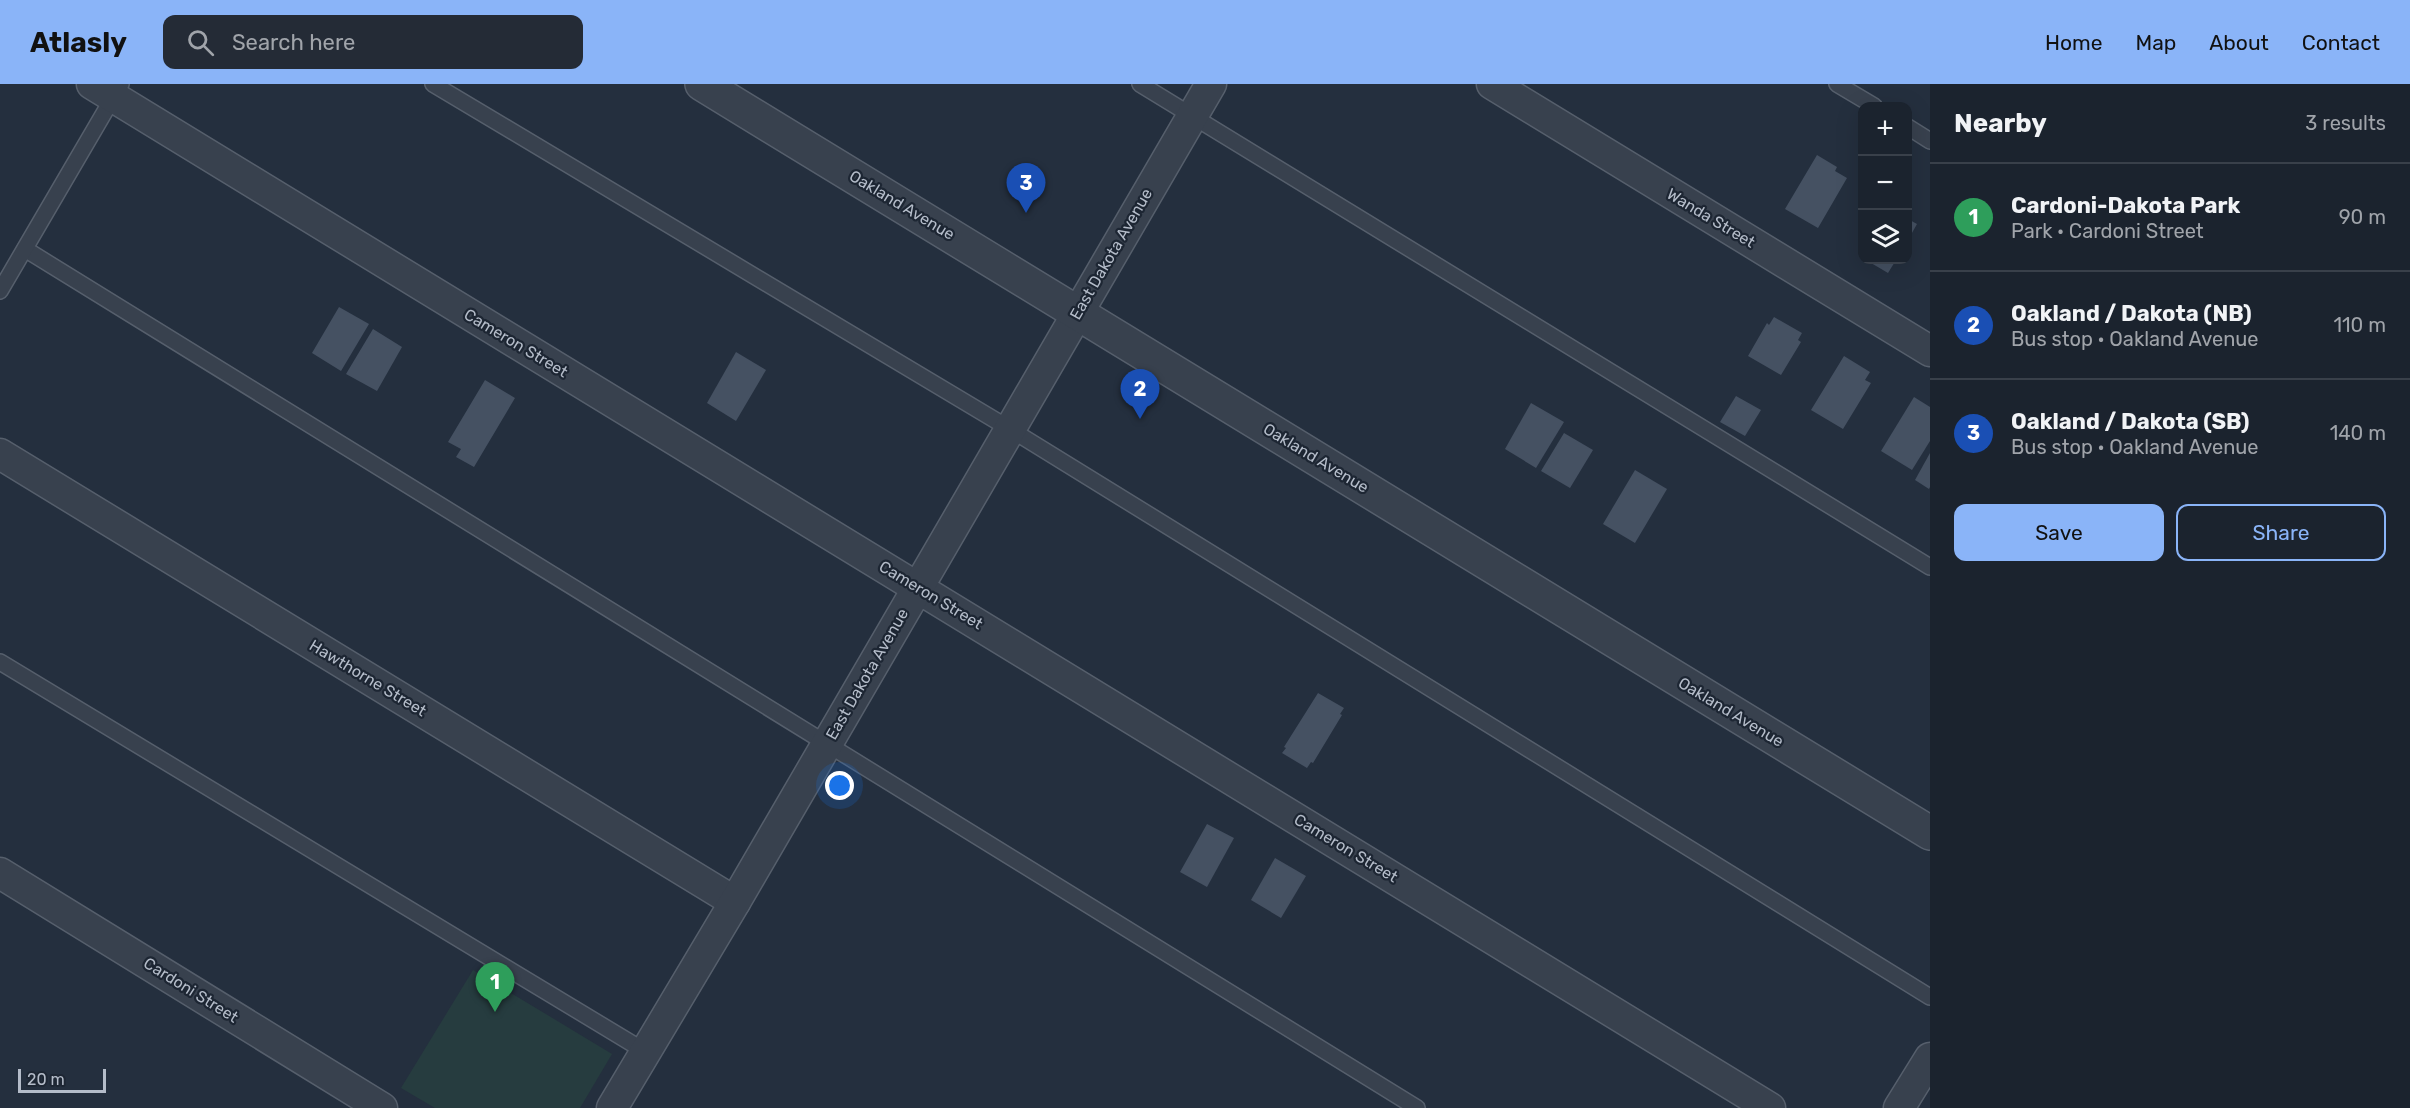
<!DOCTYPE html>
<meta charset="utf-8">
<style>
:root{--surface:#1b232e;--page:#242b36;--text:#f1f3f6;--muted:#a0a4aa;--line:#39404a;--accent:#8ab4f8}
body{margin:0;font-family:Rubik,sans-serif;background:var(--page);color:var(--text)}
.controls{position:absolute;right:18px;top:18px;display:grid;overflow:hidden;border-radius:12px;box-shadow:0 6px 24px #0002}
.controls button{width:54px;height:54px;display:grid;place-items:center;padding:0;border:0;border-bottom:2px solid var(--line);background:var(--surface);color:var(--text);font:30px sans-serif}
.scale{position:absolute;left:18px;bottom:15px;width:88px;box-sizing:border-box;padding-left:6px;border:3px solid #b4bcc9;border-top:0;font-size:16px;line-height:21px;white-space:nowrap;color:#b4bcc9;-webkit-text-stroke:4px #1d2633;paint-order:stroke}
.you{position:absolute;left:840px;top:702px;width:21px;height:21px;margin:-15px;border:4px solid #fff;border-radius:50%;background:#1a73e8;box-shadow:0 0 0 9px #1a73e833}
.badge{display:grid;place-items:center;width:39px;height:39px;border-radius:50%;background:var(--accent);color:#fff;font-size:20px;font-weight:700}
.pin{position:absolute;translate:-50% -50px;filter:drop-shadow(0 2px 3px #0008)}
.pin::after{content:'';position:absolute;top:32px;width:21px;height:18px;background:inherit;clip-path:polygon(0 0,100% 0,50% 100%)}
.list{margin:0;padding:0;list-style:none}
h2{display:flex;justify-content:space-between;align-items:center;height:78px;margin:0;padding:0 24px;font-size:26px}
h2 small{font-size:20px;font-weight:400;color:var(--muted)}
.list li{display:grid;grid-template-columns:39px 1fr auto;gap:18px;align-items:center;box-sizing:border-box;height:108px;padding:0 24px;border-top:2px solid var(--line)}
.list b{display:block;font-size:22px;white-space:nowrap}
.list p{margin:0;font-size:20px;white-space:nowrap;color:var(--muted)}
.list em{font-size:20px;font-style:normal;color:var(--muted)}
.actions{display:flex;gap:12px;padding:18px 24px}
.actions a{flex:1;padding:14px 0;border:2px solid var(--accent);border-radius:12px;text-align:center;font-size:21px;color:var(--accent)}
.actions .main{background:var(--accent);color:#111}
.icon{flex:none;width:33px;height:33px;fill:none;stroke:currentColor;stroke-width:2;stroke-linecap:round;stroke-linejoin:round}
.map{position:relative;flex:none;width:1930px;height:1024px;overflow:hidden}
header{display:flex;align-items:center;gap:36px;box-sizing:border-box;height:84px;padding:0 30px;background:var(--accent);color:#111}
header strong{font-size:28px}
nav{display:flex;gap:33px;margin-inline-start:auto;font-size:21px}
.search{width:420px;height:54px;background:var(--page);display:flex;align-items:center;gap:15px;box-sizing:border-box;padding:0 21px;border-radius:12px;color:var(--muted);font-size:22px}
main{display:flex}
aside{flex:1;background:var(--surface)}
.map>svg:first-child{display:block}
.green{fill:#263c3f}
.building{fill:#455162}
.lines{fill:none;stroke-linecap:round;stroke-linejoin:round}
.service-casing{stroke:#565f6c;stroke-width:18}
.minor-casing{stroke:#565f6c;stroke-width:33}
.tertiary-casing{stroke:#565f6c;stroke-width:36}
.service{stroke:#38414e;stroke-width:15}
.minor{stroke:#38414e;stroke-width:30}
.tertiary{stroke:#38414e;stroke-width:33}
.labels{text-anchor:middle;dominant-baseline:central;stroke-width:4.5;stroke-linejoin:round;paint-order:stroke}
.street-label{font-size:16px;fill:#b4bcc9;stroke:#1d2633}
</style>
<header>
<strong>Atlasly</strong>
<div class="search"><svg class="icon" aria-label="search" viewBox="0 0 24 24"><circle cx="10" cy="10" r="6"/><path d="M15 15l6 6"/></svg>Search here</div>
<nav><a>Home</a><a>Map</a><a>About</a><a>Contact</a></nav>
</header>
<main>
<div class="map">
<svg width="1930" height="1024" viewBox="0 0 1930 1024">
<rect width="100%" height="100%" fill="#242f3e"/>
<polygon class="green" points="473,886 612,970 580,1024 435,1024 401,1004"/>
<g class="building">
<polygon points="1817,71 1837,83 1835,87 1847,94 1818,144 1785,125"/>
<polygon points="1908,135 1917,140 1908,156"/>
<polygon points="1866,176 1896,176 1888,189"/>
<polygon points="339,223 369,240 341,287 312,269"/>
<polygon points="1774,233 1802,249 1798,256 1801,258 1781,291 1748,272 1767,239 1769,241"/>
<polygon points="373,245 402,263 377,307 346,290"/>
<polygon points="736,268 766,286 736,337 707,319"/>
<polygon points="1844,272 1870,288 1865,296 1871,299 1843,345 1811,326"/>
<polygon points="485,296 515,314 474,383 456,373 461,365 448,358"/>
<polygon points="1736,312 1761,326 1745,352 1720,338"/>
<polygon points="1914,313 1930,323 1930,357 1912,386 1881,367"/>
<polygon points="1531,319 1564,338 1536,384 1505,365"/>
<polygon points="1564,349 1593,366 1570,404 1541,387"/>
<polygon points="1930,369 1930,403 1929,405 1915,396"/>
<polygon points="1635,386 1667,405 1635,459 1603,440"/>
<polygon points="1318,609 1344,624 1340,630 1342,631 1313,679 1311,678 1307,684 1282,669 1286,664 1284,663"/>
<polygon points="1207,740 1234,754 1207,803 1180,788"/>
<polygon points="1275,774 1306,792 1281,834 1251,816"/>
</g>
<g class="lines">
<defs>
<g id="service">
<polyline points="433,0 1010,345 1930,913"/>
<polyline points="1140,0 1930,483"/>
<polyline points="1837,0 1874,22"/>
<polyline points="1908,43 1930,57"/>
<polyline points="25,165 1417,1024"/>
<polyline points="0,207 121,0"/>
<polyline points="0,578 646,968"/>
</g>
<g id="minor">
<polyline points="92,0 1770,1024"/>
<polyline points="1492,0 1930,267"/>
<polyline points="0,370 735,818"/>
<polyline points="0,789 382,1024"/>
<polyline points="612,1024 735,818 1211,0"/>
<polyline points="1899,1024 1930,974"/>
</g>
<polyline id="tertiary" points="702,0 1930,749"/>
</defs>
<use href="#service" class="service-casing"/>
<use href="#minor" class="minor-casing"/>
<use href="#tertiary" class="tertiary-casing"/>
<use href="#service" class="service"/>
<use href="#minor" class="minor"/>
<use href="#tertiary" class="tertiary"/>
</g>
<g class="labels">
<g class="street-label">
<text transform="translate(902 121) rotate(31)">Oakland Avenue</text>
<text transform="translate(1711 134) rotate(31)">Wanda Street</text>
<text transform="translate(1111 170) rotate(-60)">East Dakota Avenue</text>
<text transform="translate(516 259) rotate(31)">Cameron Street</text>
<text transform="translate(1316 374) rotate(31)">Oakland Avenue</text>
<text transform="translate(931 511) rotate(31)">Cameron Street</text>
<text transform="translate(867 590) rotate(-60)">East Dakota Avenue</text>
<text transform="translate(368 594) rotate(31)">Hawthorne Street</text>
<text transform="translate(1731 628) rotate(31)">Oakland Avenue</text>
<text transform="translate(1346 764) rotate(31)">Cameron Street</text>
<text transform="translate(191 906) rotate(32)">Cardoni Street</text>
</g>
</g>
</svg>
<div class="controls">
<button>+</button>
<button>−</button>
<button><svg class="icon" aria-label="layers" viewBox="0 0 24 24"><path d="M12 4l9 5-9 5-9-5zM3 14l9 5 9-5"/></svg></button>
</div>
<div class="scale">20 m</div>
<div class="you"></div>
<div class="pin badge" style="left:495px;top:928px;background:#2e9e5b">1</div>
<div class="pin badge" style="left:1140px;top:335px;background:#1a4fb4">2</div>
<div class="pin badge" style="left:1026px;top:129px;background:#1a4fb4">3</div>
</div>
<aside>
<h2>Nearby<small>3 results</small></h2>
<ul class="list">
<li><span class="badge" style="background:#2e9e5b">1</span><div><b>Cardoni-Dakota Park</b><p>Park · Cardoni Street</p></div><em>90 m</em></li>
<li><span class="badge" style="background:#1a4fb4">2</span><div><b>Oakland / Dakota (NB)</b><p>Bus stop · Oakland Avenue</p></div><em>110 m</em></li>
<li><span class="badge" style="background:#1a4fb4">3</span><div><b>Oakland / Dakota (SB)</b><p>Bus stop · Oakland Avenue</p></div><em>140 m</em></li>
</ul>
<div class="actions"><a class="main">Save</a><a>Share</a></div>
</aside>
</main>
